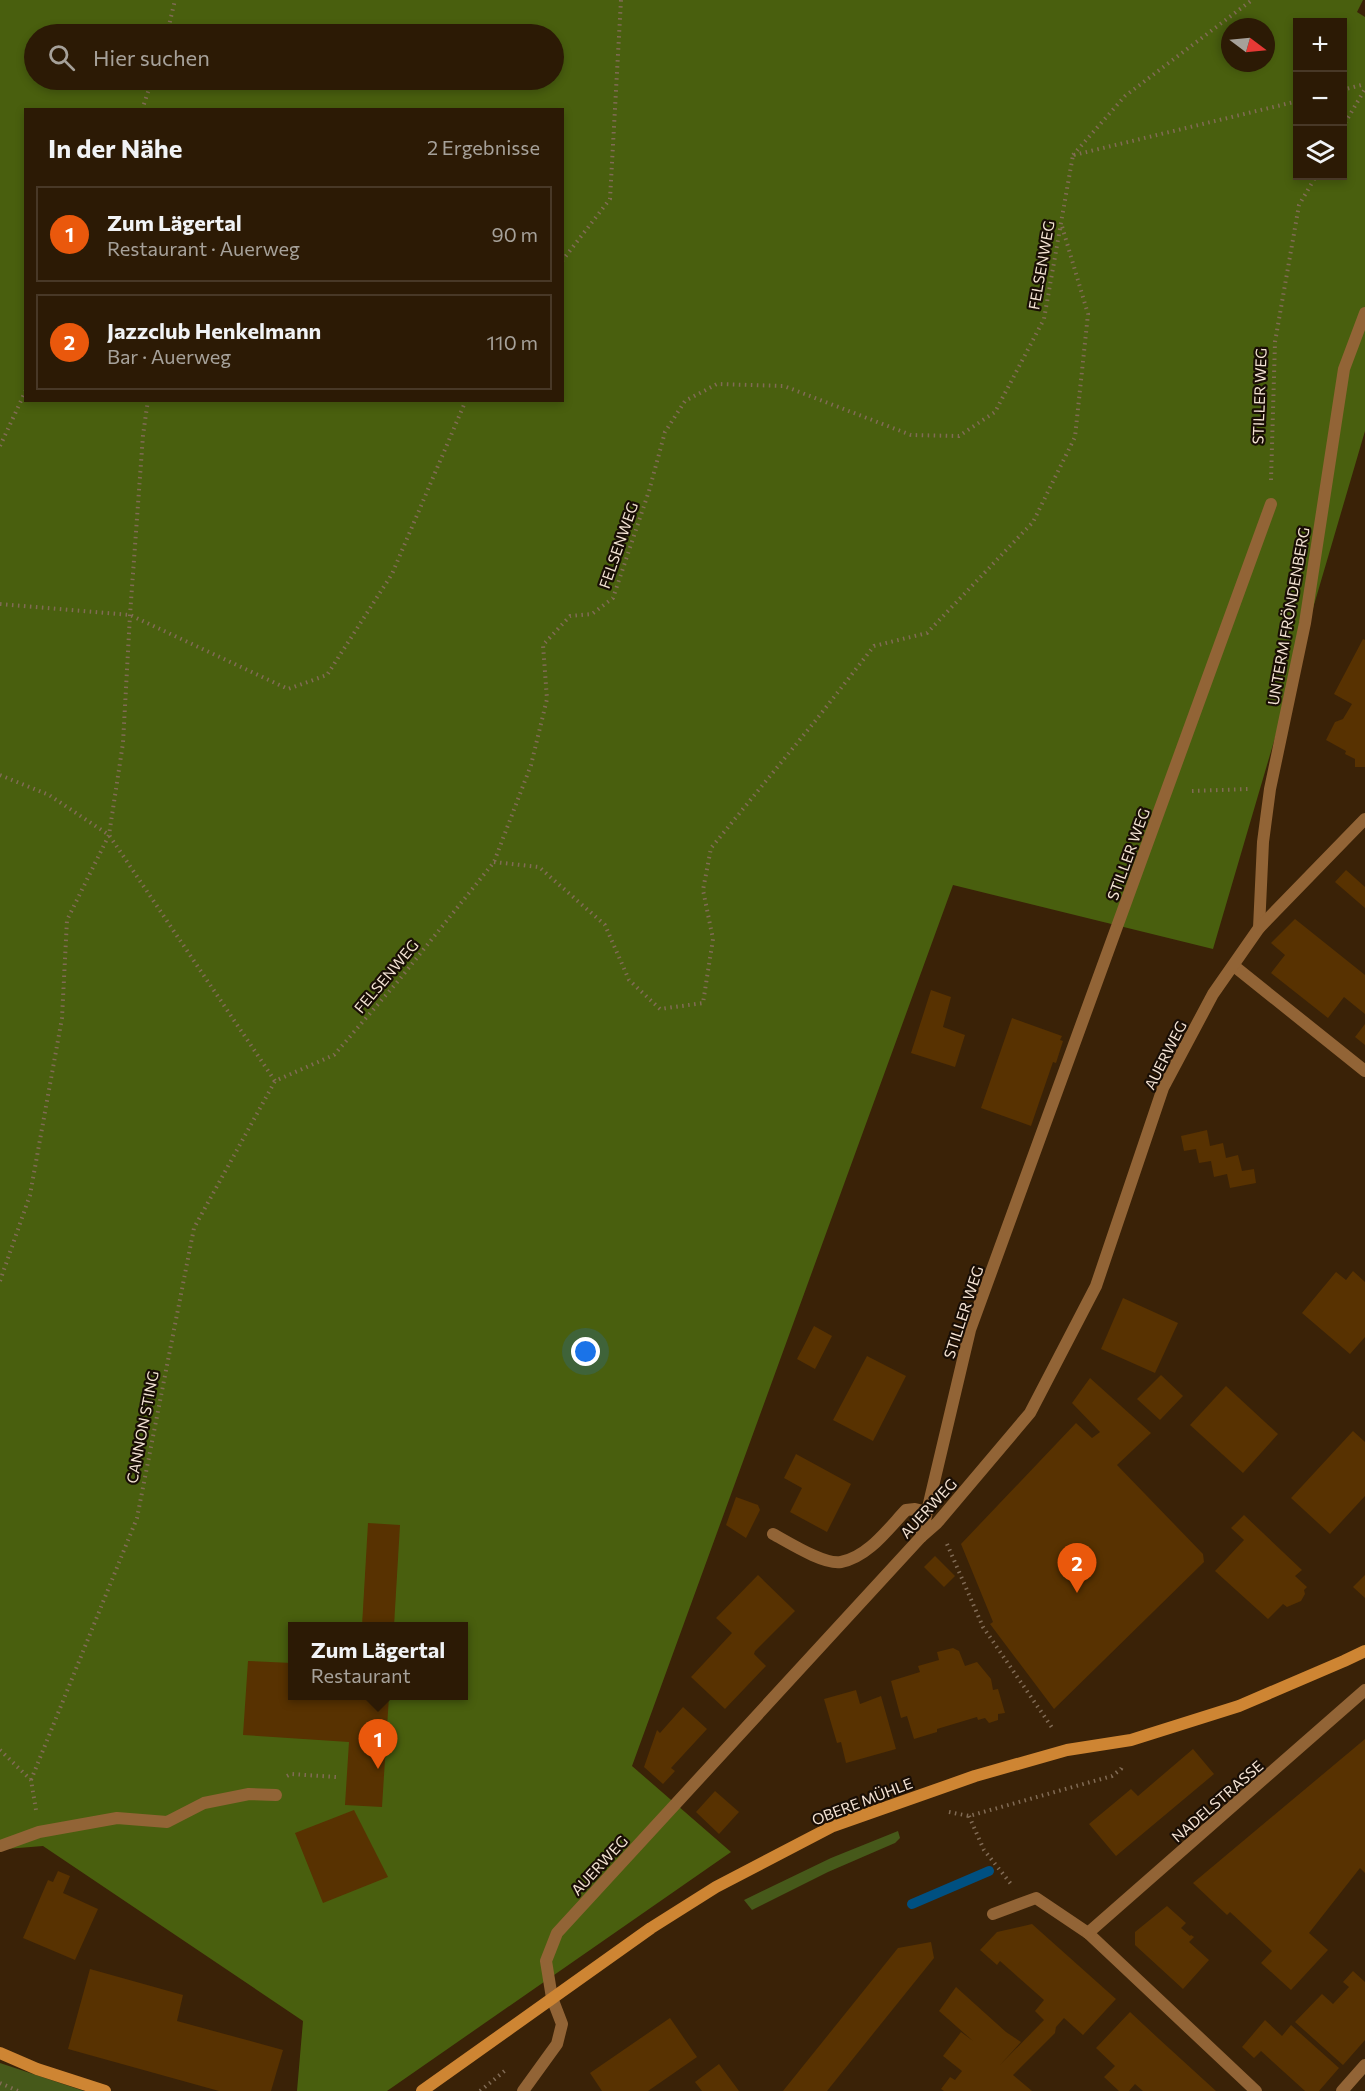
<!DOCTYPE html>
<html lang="de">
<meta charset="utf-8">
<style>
:root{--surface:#2c1a05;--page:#34230f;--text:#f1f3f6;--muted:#a6a19a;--line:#483827;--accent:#ea580c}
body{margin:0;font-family:Commissioner,sans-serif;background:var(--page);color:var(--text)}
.controls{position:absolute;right:18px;top:18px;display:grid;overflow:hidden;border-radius:0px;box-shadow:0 3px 9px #0003}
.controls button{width:54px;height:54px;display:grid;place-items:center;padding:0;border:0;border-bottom:2px solid var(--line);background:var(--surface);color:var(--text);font:30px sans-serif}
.compass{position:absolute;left:1221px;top:18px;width:54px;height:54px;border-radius:50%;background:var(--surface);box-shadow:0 3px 9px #0003;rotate:106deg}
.you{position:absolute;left:586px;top:1352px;width:21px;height:21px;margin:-15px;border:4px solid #fff;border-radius:50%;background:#1a73e8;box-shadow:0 0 0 9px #1a73e833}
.badge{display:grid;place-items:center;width:39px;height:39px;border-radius:50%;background:var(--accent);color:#fff;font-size:20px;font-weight:700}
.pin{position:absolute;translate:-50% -50px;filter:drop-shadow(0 2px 3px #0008)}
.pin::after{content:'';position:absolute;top:32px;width:21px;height:18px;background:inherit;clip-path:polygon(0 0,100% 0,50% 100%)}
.popup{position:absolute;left:288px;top:1622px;width:180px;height:78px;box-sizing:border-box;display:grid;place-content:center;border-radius:0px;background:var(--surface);filter:drop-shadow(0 2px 4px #0005);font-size:20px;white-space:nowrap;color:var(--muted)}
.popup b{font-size:22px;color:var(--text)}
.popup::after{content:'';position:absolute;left:50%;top:100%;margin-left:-12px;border:12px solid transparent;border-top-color:var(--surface)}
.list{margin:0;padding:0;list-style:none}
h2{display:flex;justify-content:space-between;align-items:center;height:78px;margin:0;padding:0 24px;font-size:26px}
h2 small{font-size:20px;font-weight:400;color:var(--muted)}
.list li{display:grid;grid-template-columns:39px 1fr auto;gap:18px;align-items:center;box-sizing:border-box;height:96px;margin:0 12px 12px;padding:0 12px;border:2px solid var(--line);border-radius:0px}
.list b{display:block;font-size:22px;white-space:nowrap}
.list p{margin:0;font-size:20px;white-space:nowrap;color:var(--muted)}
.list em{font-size:20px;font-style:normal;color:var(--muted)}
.icon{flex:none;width:33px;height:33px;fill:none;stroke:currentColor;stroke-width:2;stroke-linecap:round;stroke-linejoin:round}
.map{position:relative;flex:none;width:1365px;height:2091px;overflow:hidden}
.search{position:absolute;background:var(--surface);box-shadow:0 3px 9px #0003;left:24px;top:24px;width:540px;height:66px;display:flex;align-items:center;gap:15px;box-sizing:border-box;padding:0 21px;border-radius:33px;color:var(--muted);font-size:22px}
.panel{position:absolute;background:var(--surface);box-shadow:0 3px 9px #0003;left:24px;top:108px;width:540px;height:294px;border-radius:0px}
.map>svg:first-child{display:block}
.green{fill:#46591a}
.forest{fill:#495f0e;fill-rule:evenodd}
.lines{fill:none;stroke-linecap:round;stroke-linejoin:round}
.stream{stroke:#005081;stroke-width:10}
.building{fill:#583201}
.path{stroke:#816b55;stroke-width:4;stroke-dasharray:1.5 4.5;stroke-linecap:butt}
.service{stroke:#926436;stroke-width:12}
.minor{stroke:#926436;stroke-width:12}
.secondary{stroke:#ce8533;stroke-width:12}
.labels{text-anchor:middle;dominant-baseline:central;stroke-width:4.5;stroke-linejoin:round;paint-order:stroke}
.street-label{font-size:15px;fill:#f4e3d4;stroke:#190e05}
</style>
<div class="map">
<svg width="1365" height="2091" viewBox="0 0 1365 2091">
<rect width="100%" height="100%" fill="#3a2207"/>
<g class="green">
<polygon points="898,1831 900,1838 895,1843 828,1872 752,1910 744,1900 831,1858"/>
<polygon points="0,2063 84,2091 0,2091"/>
</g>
<path class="forest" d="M0,0h1363l-6,12 8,5v414l-152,518 -260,-64 -321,881 99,86 -344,239h-90l6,-70 -260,-175 -37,3 -6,-2zM1298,22h44v154h-44zM1230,27h36v36h-36zM34,34h520v46h-520zM26,110h536v290h-536zM292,1626h172v70h-172z"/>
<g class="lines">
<polyline class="stream" points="912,1904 989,1871"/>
</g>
<g class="building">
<polygon points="1363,639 1365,640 1365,767 1355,767 1355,759 1345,754 1346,751 1326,740 1335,722 1343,719 1352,704 1334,694"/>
<polygon points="1346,870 1365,887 1365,908 1335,882"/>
<polygon points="1295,919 1365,975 1365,1014 1344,997 1328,1018 1271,973 1285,955 1271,943"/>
<polygon points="931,990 951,997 943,1027 965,1035 955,1067 911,1053"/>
<polygon points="1012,1018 1062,1036 1060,1040 1063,1041 1056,1063 1053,1062 1031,1126 981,1108"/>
<polygon points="1365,1024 1365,1045 1355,1037"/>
<polygon points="1207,1130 1210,1146 1223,1143 1226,1158 1238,1155 1242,1171 1254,1169 1256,1183 1230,1188 1227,1174 1214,1177 1211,1161 1199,1163 1196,1149 1184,1151 1181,1136"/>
<polygon points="1353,1271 1365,1282 1365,1337 1350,1354 1302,1313 1336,1272 1346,1280"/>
<polygon points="1123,1298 1178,1323 1155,1373 1101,1349"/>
<polygon points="814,1326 832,1336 815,1369 797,1359"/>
<polygon points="867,1356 906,1376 873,1441 833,1420"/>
<polygon points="1161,1375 1183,1396 1160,1420 1137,1399"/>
<polygon points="1090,1378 1151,1433 1117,1465 1203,1554 1204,1562 1054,1709 990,1624 993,1622 961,1544 1076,1423 1092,1438 1100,1432 1072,1403"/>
<polygon points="1226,1386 1278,1434 1243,1473 1190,1425"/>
<polygon points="1353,1431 1365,1442 1365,1496 1330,1534 1291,1498"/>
<polygon points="796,1454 851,1484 827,1532 790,1512 802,1488 784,1478"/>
<polygon points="736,1497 758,1505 760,1510 746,1538 726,1525"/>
<polygon points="1244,1515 1302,1570 1295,1576 1307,1587 1304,1590 1305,1594 1301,1601 1287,1607 1283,1604 1268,1619 1215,1571 1244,1540 1231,1528"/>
<polygon points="368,1523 400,1525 394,1626 362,1626"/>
<polygon points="935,1556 955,1576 944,1587 924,1567"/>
<polygon points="758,1575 795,1611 755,1651 754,1654 766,1666 725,1709 691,1677 732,1633 716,1618"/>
<polygon points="1365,1575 1365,1598 1353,1587"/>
<polygon points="953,1648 959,1651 965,1666 977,1662 991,1679 993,1690 998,1689 1005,1713 998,1714 998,1720 989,1723 985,1718 978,1720 977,1717 937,1729 937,1732 914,1739 907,1716 901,1718 891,1681 920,1672 918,1666 939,1660 937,1652"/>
<polygon points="248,1661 292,1663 292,1696 389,1696 382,1807 345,1805 349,1742 243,1735"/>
<polygon points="856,1690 860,1704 881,1696 896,1749 846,1763 841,1742 837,1743 824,1699"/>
<polygon points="683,1707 707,1729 671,1768 675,1771 663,1784 644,1767 657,1730 660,1733"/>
<polygon points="1365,1739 1365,1873 1360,1868 1309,1933 1328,1950 1291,1990 1261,1963 1272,1951 1230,1912 1227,1915 1193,1883"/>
<polygon points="1193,1749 1214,1774 1116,1856 1089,1824 1131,1789 1138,1796"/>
<polygon points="715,1791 739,1812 719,1834 696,1812"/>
<polygon points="354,1810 388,1877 323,1903 295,1833"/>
<polygon points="58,1871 70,1876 63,1893 98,1909 75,1960 23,1938 48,1880 53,1882"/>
<polygon points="1167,1906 1186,1923 1181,1928 1190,1936 1191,1935 1194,1937 1189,1942 1209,1960 1183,1989 1135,1945 1135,1932"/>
<polygon points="1032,1924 1116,1999 1083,2035 1064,2018 1056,2027 1055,2033 1013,2075 1032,2091 944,2091 941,2089 950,2077 955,2080 962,2071 943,2056 961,2032 973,2041 939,2011 956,1987 1006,2032 1021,2042 1000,2065 1044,2020 1035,2011 1044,2000 1000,1961 997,1965 980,1950 997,1932"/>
<polygon points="931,1942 934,1958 827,2091 783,2091 898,1948"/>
<polygon points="90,1969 183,1995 177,2021 283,2050 271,2091 219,2091 68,2049"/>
<polygon points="1353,1971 1365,1982 1365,2040 1343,2065 1295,2022 1322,1994 1333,2004 1349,1987 1343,1982"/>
<polygon points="1130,2012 1159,2039 1216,2091 1143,2091 1135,2084 1129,2091 1119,2091 1104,2077 1115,2066 1096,2048"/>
<polygon points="670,2018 697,2057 648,2091 602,2091 590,2073"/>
<polygon points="1265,2020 1282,2036 1291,2025 1339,2068 1319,2091 1305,2091 1261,2051 1254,2058 1242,2047"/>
<polygon points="719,2064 739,2091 702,2091 695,2082"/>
</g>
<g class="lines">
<g class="path">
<polyline points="167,34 175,0"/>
<polyline points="1342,90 1365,84"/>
<polyline points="142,110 152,80"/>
<polyline points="1342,128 1365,89"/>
<polyline points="1073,155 1125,96 1252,0"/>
<polyline points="1074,155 1298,101"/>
<polyline points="562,261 610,199 621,0"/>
<polyline points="0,446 26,390"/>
<polyline points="1271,480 1275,342 1299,205 1316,176"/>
<polyline points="0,604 130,615 288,689 327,675 392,574 466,400"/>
<polyline points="0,775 49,795 109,835 275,1081 334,1055 399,980 494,862 531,765 547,699 543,645 570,616 592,614 613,598 649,491 665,432 685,401 717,384 784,386 911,435 959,436 995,412 1044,319 1073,155"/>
<polyline points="1192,791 1248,789"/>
<polyline points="494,862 539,867 605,925 629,980 660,1009 703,1003 713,939 703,890 711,848 816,720 874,646 927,633 1033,522 1075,437 1088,314 1061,223"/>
<polyline points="0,1281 30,1195 62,1018 67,920 109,835 123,743 130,615 143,435 148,400"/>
<polyline points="947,1544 983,1627 1053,1729"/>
<polyline points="0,1750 31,1780 36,1810"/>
<polyline points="287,1776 291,1774 336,1777"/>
<polyline points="31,1780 137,1518 194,1228 275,1081"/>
<polyline points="949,1812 969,1816 1112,1776 1121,1769 1123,1765"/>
<polyline points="969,1816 984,1850 1011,1884"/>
<polyline points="0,2083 18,2091"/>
<polyline points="480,2091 507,2069"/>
</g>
<g class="service">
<polyline points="1259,928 1263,842 1270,789 1305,623 1344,369 1365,313"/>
<path d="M773,1534c15,8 51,31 68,28 27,-5 47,-33 65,-52l9,-1 12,3"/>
<polyline points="0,1846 39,1832 117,1818 167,1822 204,1803 249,1794 276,1795"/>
<polyline points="523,2091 557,2044 562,2024 552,1998"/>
</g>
<g class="minor">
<polyline points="1234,966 1365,1071"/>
<polyline points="921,1537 970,1330 1271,504"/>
<polyline points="993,1914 1036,1898 1088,1933 1256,2091"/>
<polyline points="1088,1933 1365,1690"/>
<polyline points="552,1998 546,1961 557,1933 921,1537 937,1523 1030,1413 1096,1286 1163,1088 1213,994 1259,928 1365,819"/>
<polyline points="1342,2091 1365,2065"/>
</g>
<g class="secondary">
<polyline points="0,2053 37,2069 105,2091"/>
<polyline points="422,2091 651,1928 716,1887 833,1826 975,1776 1067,1750 1131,1740 1239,1706 1344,1661 1365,1651"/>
</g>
</g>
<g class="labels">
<g class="street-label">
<text transform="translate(1041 265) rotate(-80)">FELSENWEG</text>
<text transform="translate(1259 396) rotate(-88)">STILLER WEG</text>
<text transform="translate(618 545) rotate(-71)">FELSENWEG</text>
<text transform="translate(1288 616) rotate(-80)">UNTERM FRÖNDENBERG</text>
<text transform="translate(1128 854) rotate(-70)">STILLER WEG</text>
<text transform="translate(386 976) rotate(-50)">FELSENWEG</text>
<text transform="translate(1165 1055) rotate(-63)">AUERWEG</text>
<text transform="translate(963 1312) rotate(-72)">STILLER WEG</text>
<text transform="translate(142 1427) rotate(-79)">CANNON STING</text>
<text transform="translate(928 1508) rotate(-47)">AUERWEG</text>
<text transform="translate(862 1801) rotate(-21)">OBERE MÜHLE</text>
<text transform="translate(1217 1801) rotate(-41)">NADELSTRASSE</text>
<text transform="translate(599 1865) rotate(-47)">AUERWEG</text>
</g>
</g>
</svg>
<div class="controls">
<button>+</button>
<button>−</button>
<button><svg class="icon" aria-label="layers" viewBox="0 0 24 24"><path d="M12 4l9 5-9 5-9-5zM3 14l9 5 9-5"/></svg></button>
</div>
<svg class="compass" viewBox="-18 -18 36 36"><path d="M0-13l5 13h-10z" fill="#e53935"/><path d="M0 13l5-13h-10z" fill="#a6a19a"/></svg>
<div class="you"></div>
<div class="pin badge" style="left:378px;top:1769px">1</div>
<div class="popup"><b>Zum Lägertal</b>Restaurant</div>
<div class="pin badge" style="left:1077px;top:1593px">2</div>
<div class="search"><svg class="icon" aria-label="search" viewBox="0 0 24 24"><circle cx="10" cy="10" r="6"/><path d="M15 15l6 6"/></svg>Hier suchen</div>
<section class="panel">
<h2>In der Nähe<small>2 Ergebnisse</small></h2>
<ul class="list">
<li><span class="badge">1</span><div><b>Zum Lägertal</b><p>Restaurant · Auerweg</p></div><em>90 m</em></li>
<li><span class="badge">2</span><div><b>Jazzclub Henkelmann</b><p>Bar · Auerweg</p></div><em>110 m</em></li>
</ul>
</section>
</div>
